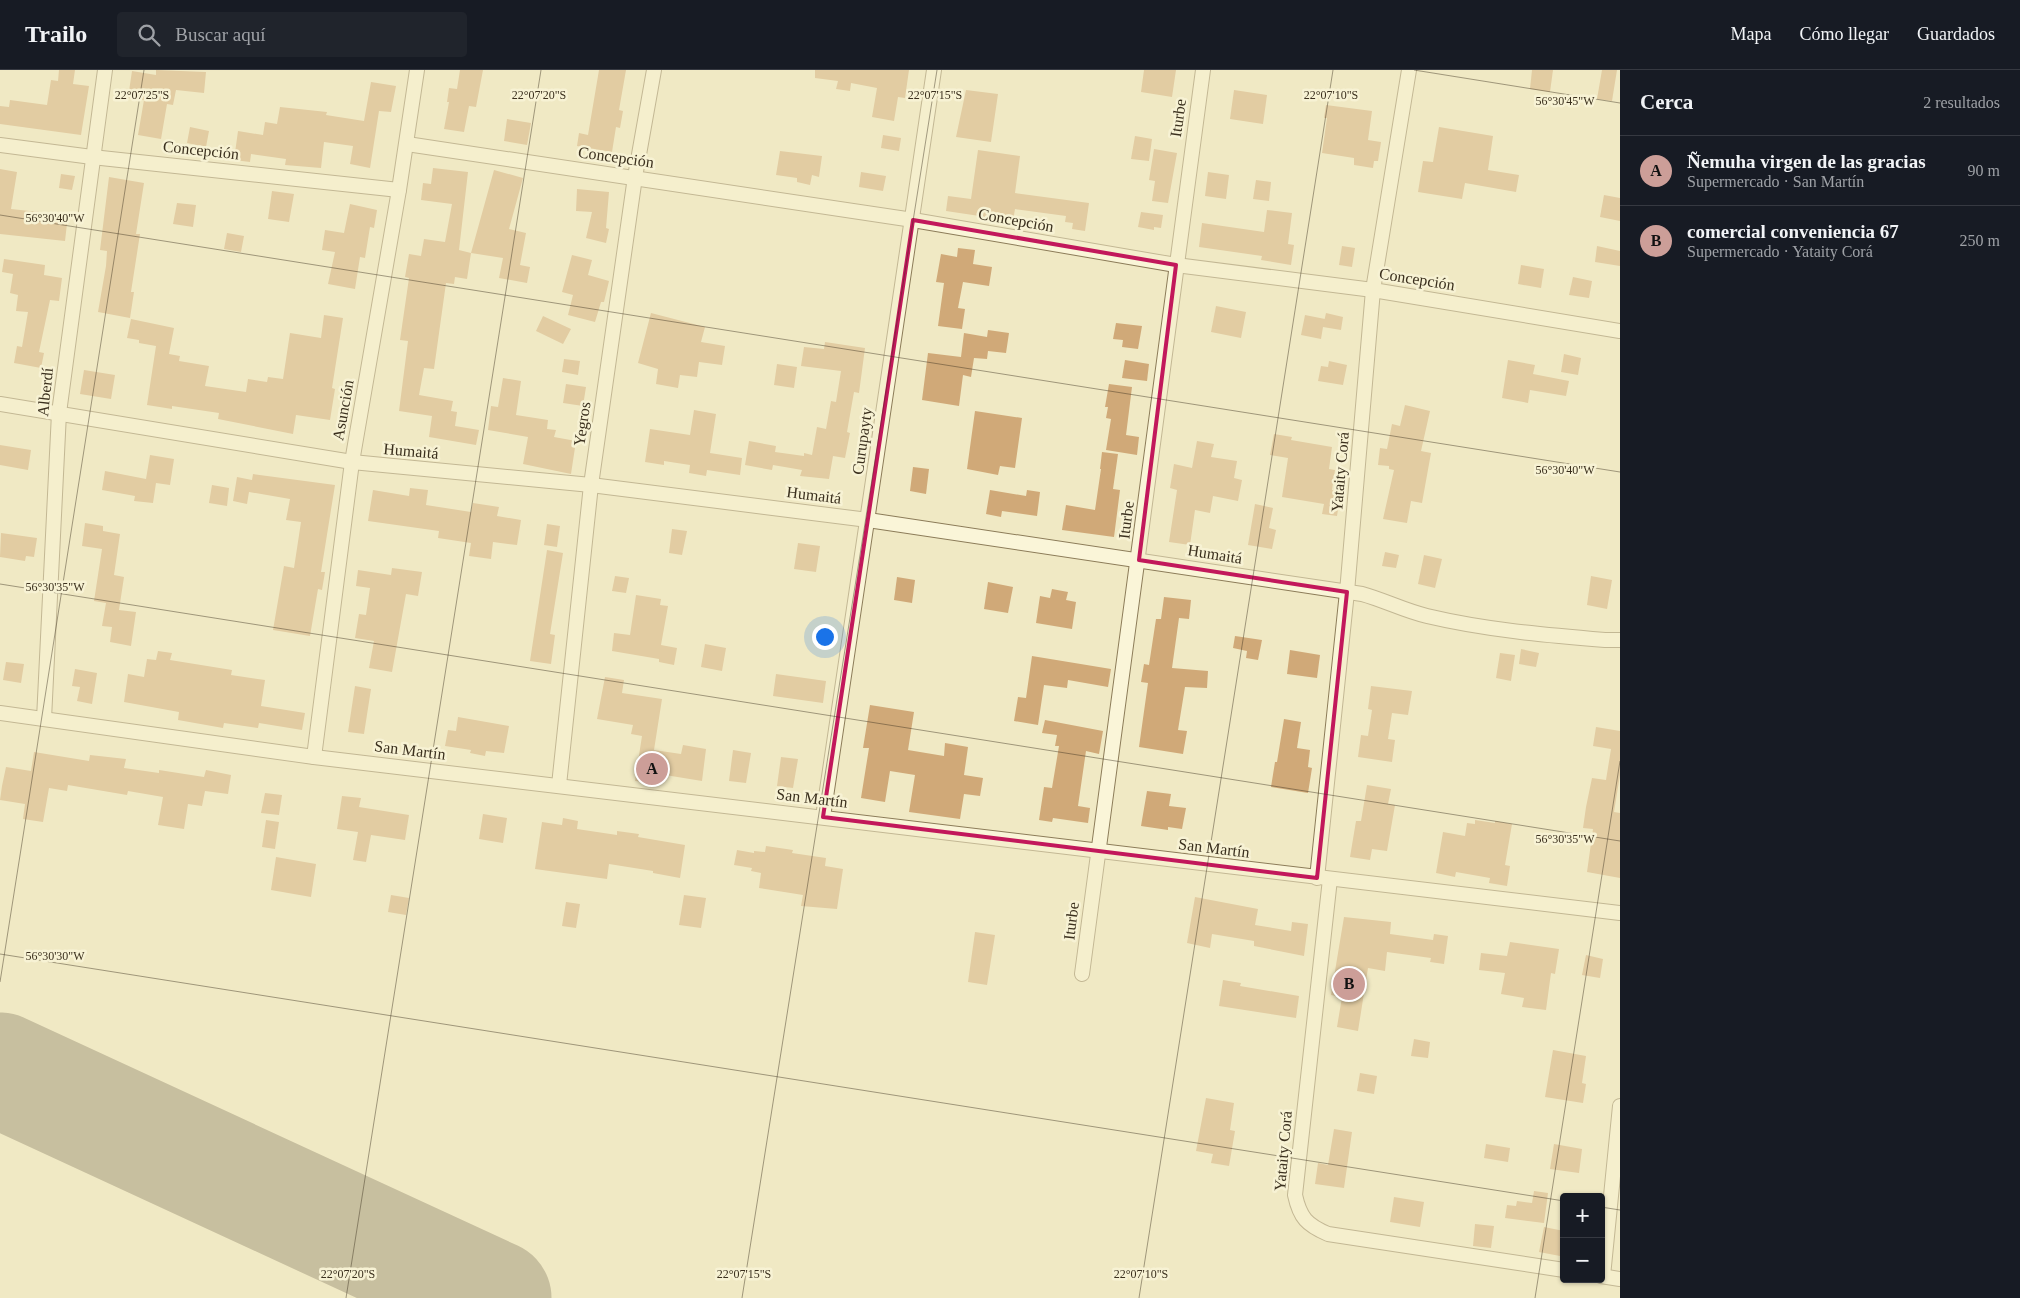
<!DOCTYPE html>
<html lang="es">
<meta charset="utf-8">
<style>
:root{--surface:#171b24;--page:#20242c;--text:#f1f3f6;--muted:#9ea1a6;--line:#363941;--accent:#cc9e98}
body{margin:0;font-family:Georgia,serif;background:var(--page);color:var(--text)}
.controls{position:absolute;right:15px;bottom:15px;display:grid;overflow:hidden;border-radius:5px;box-shadow:0 1px 4px #0004}
.controls button{width:45px;height:45px;display:grid;place-items:center;padding:0;border:0;border-bottom:1px solid var(--line);background:var(--surface);color:var(--text);font:25px sans-serif}
.you{position:absolute;left:824px;top:566px;width:18px;height:18px;margin:-12px;border:4px solid #fff;border-radius:50%;background:#1a73e8;box-shadow:0 0 0 8px #1a73e833}
.badge{display:grid;place-items:center;width:32px;height:32px;border-radius:50%;background:var(--accent);color:#111;font-size:16px;font-weight:700}
.pin{position:absolute;translate:-50% -50%;border:2px solid #fff;box-shadow:0 1px 5px #0006}
.list{margin:0;padding:0;list-style:none}
h2{display:flex;justify-content:space-between;align-items:center;height:65px;margin:0;padding:0 20px;font-size:21px}
h2 small{font-size:16px;font-weight:400;color:var(--muted)}
.list li{display:grid;grid-template-columns:32px 1fr auto;gap:15px;align-items:center;box-sizing:border-box;height:70px;padding:0 20px;border-top:1px solid var(--line)}
.list b{display:block;font-size:19px;white-space:nowrap}
.list p{margin:0;font-size:16px;white-space:nowrap;color:var(--muted)}
.list em{font-size:16px;font-style:normal;color:var(--muted)}
.icon{flex:none;width:28px;height:28px;fill:none;stroke:currentColor;stroke-width:2;stroke-linecap:round;stroke-linejoin:round}
.map{position:relative;flex:none;width:1620px;height:1228px;overflow:hidden}
header{display:flex;align-items:center;gap:30px;box-sizing:border-box;height:70px;padding:0 25px;background:var(--surface);border-bottom:1px solid var(--line)}
header strong{font-size:24px}
nav{display:flex;gap:28px;margin-inline-start:auto;font-size:18px}
.search{width:350px;height:45px;background:var(--page);display:flex;align-items:center;gap:12px;box-sizing:border-box;padding:0 18px;border-radius:5px;color:var(--muted);font-size:19px}
main{display:flex}
aside{flex:1;background:var(--surface)}
.map>svg:first-child{display:block}
.lines{fill:none;stroke-linecap:round;stroke-linejoin:round}
.runway{stroke:#968c71;stroke-width:115}
.building{fill:#d0a978}
.minor-casing{stroke:#8c7c59;stroke-width:16}
.minor{stroke:#faf5d8;stroke-width:14}
.marked{fill:none;stroke:#c2185b;stroke-width:4;stroke-linejoin:round}
.ticks{fill:none;stroke:#3b301e;stroke-width:1;stroke-opacity:0.45}
.labels{text-anchor:middle;dominant-baseline:central;stroke-width:5;stroke-linejoin:round;paint-order:stroke}
.street-label{font-size:16px;fill:#3b301e;stroke:#f7f2d4}
.ticks-label{font-size:12px;text-anchor:middle;fill:#3b301e;stroke:#f7f2d4;stroke-width:5;stroke-linejoin:round;paint-order:stroke}
</style>
<header>
<strong>Trailo</strong>
<div class="search"><svg class="icon" aria-label="search" viewBox="0 0 24 24"><circle cx="10" cy="10" r="6"/><path d="M15 15l6 6"/></svg>Buscar aquí</div>
<nav><a>Mapa</a><a>Cómo llegar</a><a>Guardados</a></nav>
</header>
<main>
<div class="map">
<svg width="1620" height="1228" viewBox="0 0 1620 1228">
<rect width="100%" height="100%" fill="#f0e9c4"/>
<g class="lines">
<polyline class="runway" points="0,1000 494,1228"/>
</g>
<g class="building">
<polygon points="59,0 75,0 73,14 89,16 81,65 0,54 0,36 9,37 10,30 47,35 51,10 58,11"/>
<polygon points="156,0 206,2 204,23 176,20 173,35 167,34 161,69 138,65 144,30 128,28 132,1 156,5"/>
<polygon points="460,0 483,0 476,37 469,36 464,62 444,59 449,32 447,32 449,18 457,19"/>
<polygon points="599,0 626,0 619,40 623,41 620,58 616,57 612,82 577,76 579,63 588,65"/>
<polygon points="815,0 909,0 905,28 898,27 894,51 872,47 877,18 851,13 850,21 836,19 838,11 815,8"/>
<polygon points="1144,0 1176,0 1172,27 1141,22"/>
<polygon points="1532,0 1553,0 1550,22 1530,19"/>
<polygon points="1602,0 1617,0 1612,31 1597,29"/>
<polygon points="371,12 396,16 391,42 379,41 370,98 350,94 353,76 324,72 321,98 285,95 286,89 251,84 250,92 234,90 238,61 263,65 265,52 277,54 280,37 327,42 326,45 364,51"/>
<polygon points="966,20 998,24 991,72 956,67"/>
<polygon points="1234,20 1267,25 1263,54 1230,49"/>
<polygon points="1326,35 1372,41 1368,70 1381,72 1378,91 1374,91 1373,98 1354,95 1354,88 1322,83 1327,48 1324,48"/>
<polygon points="507,49 531,53 527,75 504,71"/>
<polygon points="190,57 209,61 206,77 187,73"/>
<polygon points="1439,57 1493,66 1488,100 1519,105 1516,122 1465,113 1462,129 1418,122 1423,91 1433,92"/>
<polygon points="883,65 901,68 899,81 881,78"/>
<polygon points="1135,66 1152,69 1149,91 1131,89"/>
<polygon points="1154,79 1177,83 1168,133 1152,131 1155,111 1149,110"/>
<polygon points="978,80 1020,86 1015,123 1089,133 1085,161 1072,159 1073,153 1065,152 1066,146 1015,139 1013,151 946,141 948,126 971,129"/>
<polygon points="780,81 822,86 819,107 812,105 810,115 797,112 797,108 776,105"/>
<polygon points="433,98 468,102 459,180 471,183 467,209 455,207 454,214 446,213 434,299 424,298 419,325 453,331 451,341 457,342 455,356 479,360 476,375 429,367 432,346 399,341 408,271 400,270 409,208 405,207 409,184 421,186 424,169 445,172 452,134 421,130 423,113 431,114"/>
<polygon points="0,99 17,102 11,139 68,145 65,171 0,164"/>
<polygon points="494,100 523,108 509,159 526,163 520,195 530,197 527,213 499,208 503,188 471,183"/>
<polygon points="861,102 886,106 883,121 859,117"/>
<polygon points="1208,102 1229,105 1226,129 1205,126"/>
<polygon points="61,104 75,106 72,120 59,118"/>
<polygon points="109,107 144,113 136,164 140,164 131,222 134,222 130,248 98,242 106,196 107,181 100,180"/>
<polygon points="1256,110 1271,112 1269,131 1253,129"/>
<polygon points="577,119 609,122 606,158 609,159 606,173 586,168 592,142 576,141"/>
<polygon points="272,121 294,124 289,152 268,149"/>
<polygon points="1604,125 1620,128 1620,151 1600,147"/>
<polygon points="177,133 196,135 193,157 173,154"/>
<polygon points="350,134 377,140 374,158 370,157 365,188 360,187 355,219 328,214 335,182 322,180 325,160 344,163"/>
<polygon points="1267,140 1292,143 1288,174 1294,175 1291,195 1261,190 1262,186 1199,177 1202,153 1264,162"/>
<polygon points="1141,142 1163,145 1161,158 1154,157 1154,160 1138,157"/>
<polygon points="227,163 244,166 241,182 224,179"/>
<polygon points="1342,176 1355,178 1352,197 1339,195"/>
<polygon points="1597,176 1620,181 1620,196 1595,192"/>
<polygon points="958,178 975,180 973,194 992,197 989,216 963,212 958,238 965,239 962,259 938,256 944,213 936,212 941,184 957,187"/>
<polygon points="572,185 592,190 588,205 609,211 604,232 601,232 595,252 568,245 573,225 562,222"/>
<polygon points="4,189 45,195 44,205 62,208 59,231 50,230 39,282 44,283 41,298 14,293 17,276 22,277 28,242 16,241 18,225 10,223 13,204 2,202"/>
<polygon points="1521,195 1544,199 1541,218 1518,214"/>
<polygon points="1573,207 1592,211 1589,228 1569,225"/>
<polygon points="1216,236 1246,242 1241,268 1211,262"/>
<polygon points="651,243 705,257 701,272 725,276 722,295 699,292 697,307 680,305 678,318 656,314 658,299 638,293"/>
<polygon points="1326,243 1343,247 1341,260 1323,257 1321,269 1301,265 1305,245 1325,249 1324,252"/>
<polygon points="324,245 343,248 332,318 335,319 330,350 296,345 293,364 218,349 219,343 172,336 172,339 147,335 156,276 139,273 139,270 127,268 131,249 174,258 169,284 180,286 179,291 209,296 205,316 246,322 248,309 267,312 268,307 283,309 290,263 321,268"/>
<polygon points="543,246 571,259 563,274 536,261"/>
<polygon points="1116,253 1142,256 1138,279 1122,277 1123,270 1113,269"/>
<polygon points="988,260 1009,263 1006,283 988,281 987,289 974,288 971,307 963,305 959,336 922,330 928,283 961,287 964,263 987,267"/>
<polygon points="825,272 865,278 859,323 854,322 847,362 850,363 845,388 833,386 829,409 800,406 802,400 773,395 772,400 745,395 749,371 776,376 775,382 804,386 804,383 812,385 817,357 826,359 831,331 836,332 841,301 801,296 804,277 824,279"/>
<polygon points="1564,284 1581,288 1578,305 1561,302"/>
<polygon points="564,289 580,291 578,305 562,302"/>
<polygon points="1125,290 1149,294 1147,311 1122,308"/>
<polygon points="1508,290 1535,295 1533,304 1569,311 1566,326 1530,320 1528,333 1502,328"/>
<polygon points="1329,291 1347,295 1343,315 1318,311 1321,296 1328,297"/>
<polygon points="777,294 797,297 794,318 774,315"/>
<polygon points="84,300 115,305 111,329 80,324"/>
<polygon points="503,308 521,311 516,345 548,350 547,359 556,360 554,367 576,371 571,404 523,394 528,367 488,360 491,336 498,337"/>
<polygon points="566,314 586,317 583,336 563,333"/>
<polygon points="1109,314 1132,317 1126,365 1139,367 1137,385 1106,380 1111,349 1106,348 1108,337 1105,337"/>
<polygon points="1405,335 1430,341 1421,381 1431,383 1422,433 1411,431 1407,453 1383,449 1394,400 1389,399 1389,396 1378,395 1380,378 1387,379 1392,354 1400,356"/>
<polygon points="694,340 716,344 710,383 742,388 740,405 707,400 706,406 689,403 690,395 664,391 664,395 645,392 650,359 690,365"/>
<polygon points="975,341 1022,348 1015,398 1000,396 998,405 967,399"/>
<polygon points="1274,364 1292,367 1291,370 1332,377 1329,399 1335,400 1332,420 1341,421 1337,446 1322,444 1324,434 1282,427 1288,388 1270,385"/>
<polygon points="1197,371 1214,374 1211,387 1237,391 1234,408 1242,410 1238,431 1213,426 1210,443 1195,440 1190,475 1169,472 1177,420 1170,418 1174,394 1192,398"/>
<polygon points="0,375 31,380 28,400 0,395"/>
<polygon points="1102,382 1118,384 1113,419 1120,420 1114,467 1062,460 1066,435 1095,440 1101,399 1100,399"/>
<polygon points="150,385 174,389 170,415 156,413 153,433 134,431 135,426 102,420 105,401 146,409"/>
<polygon points="913,397 929,399 926,424 910,421"/>
<polygon points="253,404 335,415 321,502 325,502 322,520 318,519 310,566 273,560 284,496 294,498 301,452 286,450 290,429 249,422 247,434 233,431 237,407 252,410"/>
<polygon points="212,415 229,418 227,436 209,433"/>
<polygon points="410,418 428,420 426,435 471,442 473,433 499,437 497,446 521,450 517,475 493,472 491,489 469,486 471,473 438,468 439,461 368,451 373,420 409,426"/>
<polygon points="990,420 1026,426 1027,420 1040,422 1037,446 1002,441 1001,447 986,444"/>
<polygon points="1255,434 1273,438 1269,458 1276,460 1272,479 1248,475"/>
<polygon points="85,453 103,456 103,461 120,464 114,505 124,507 119,540 136,542 131,576 110,572 112,557 102,556 106,533 94,531 102,479 82,476"/>
<polygon points="547,454 560,456 557,477 544,475"/>
<polygon points="672,459 687,461 682,485 669,483"/>
<polygon points="1,463 37,468 34,487 26,486 25,491 0,487"/>
<polygon points="798,473 820,476 816,502 794,499"/>
<polygon points="547,480 563,483 550,564 555,565 551,594 530,591"/>
<polygon points="1385,482 1399,485 1396,498 1382,496"/>
<polygon points="1424,485 1442,489 1435,518 1418,514"/>
<polygon points="392,498 422,502 418,526 406,524 392,602 369,598 374,571 355,568 359,544 366,545 370,518 356,516 358,500 391,505"/>
<polygon points="615,506 629,508 626,523 612,521"/>
<polygon points="1591,506 1612,510 1607,539 1587,535"/>
<polygon points="897,507 915,510 912,533 894,530"/>
<polygon points="988,512 1013,517 1008,543 984,539"/>
<polygon points="1052,519 1068,522 1066,530 1076,532 1072,559 1036,553 1040,526 1050,528"/>
<polygon points="636,525 661,529 660,535 668,536 661,575 677,578 674,595 659,592 659,589 612,581 614,563 630,565"/>
<polygon points="1164,527 1191,530 1189,549 1179,548 1172,598 1208,601 1207,618 1185,617 1178,660 1187,661 1183,684 1139,677 1148,613 1141,612 1144,594 1149,595 1156,549 1161,549"/>
<polygon points="1235,566 1262,570 1258,590 1246,588 1247,581 1233,578"/>
<polygon points="705,574 726,578 722,601 701,597"/>
<polygon points="1521,579 1539,583 1536,597 1519,594"/>
<polygon points="1290,580 1320,585 1317,608 1287,604"/>
<polygon points="158,581 172,583 170,590 232,600 231,605 265,610 261,636 305,643 302,660 259,653 258,658 224,653 223,658 178,650 179,642 124,632 128,604 144,607 147,589 156,590"/>
<polygon points="1500,583 1515,585 1511,611 1496,608"/>
<polygon points="1032,586 1111,599 1108,617 1068,610 1067,618 1044,615 1038,655 1014,651 1018,627 1026,628"/>
<polygon points="6,592 24,594 21,613 3,610"/>
<polygon points="75,599 97,603 92,634 77,631 80,617 72,616"/>
<polygon points="776,604 826,611 823,633 773,626"/>
<polygon points="605,607 624,610 622,623 662,629 654,680 681,684 683,675 706,679 702,711 653,703 651,713 635,711 642,666 631,664 633,655 597,649"/>
<polygon points="355,616 371,619 364,664 348,662"/>
<polygon points="1371,616 1412,621 1408,645 1392,643 1388,669 1395,670 1392,692 1358,687 1361,665 1368,666 1372,640 1368,639"/>
<polygon points="870,635 914,642 908,680 944,686 945,673 968,677 964,705 983,708 980,726 964,724 960,749 909,742 915,705 890,701 885,732 861,728 869,678 863,678"/>
<polygon points="458,647 509,656 504,683 486,681 485,686 470,683 471,680 445,676 448,660 456,661"/>
<polygon points="1284,649 1301,652 1297,678 1310,680 1308,697 1312,698 1308,723 1271,717 1275,692 1277,692"/>
<polygon points="1045,650 1103,661 1099,684 1086,681 1078,736 1090,738 1088,753 1053,748 1052,752 1039,750 1044,717 1052,718 1059,676 1055,676 1057,665 1042,663"/>
<polygon points="1596,657 1620,661 1620,705 1614,742 1620,743 1620,808 1587,802 1593,759 1583,758 1586,737 1592,708 1606,710 1611,679 1593,676"/>
<polygon points="733,680 751,683 746,713 729,711"/>
<polygon points="34,682 89,691 90,685 126,689 124,698 159,703 159,700 204,707 206,700 231,705 228,724 205,721 202,736 188,734 184,759 158,755 163,727 128,721 127,725 68,715 67,721 49,718 43,752 23,749 25,734 0,730 2,716 6,697 31,701"/>
<polygon points="781,687 798,689 793,718 777,716"/>
<polygon points="1367,715 1391,719 1388,734 1395,735 1387,781 1372,779 1370,790 1350,787 1356,751 1361,751"/>
<polygon points="1147,721 1171,724 1169,736 1186,738 1182,759 1168,757 1168,760 1141,756"/>
<polygon points="265,723 282,725 279,745 261,743"/>
<polygon points="342,726 361,728 359,737 409,745 405,770 371,765 366,792 353,790 358,762 337,759"/>
<polygon points="483,744 507,748 503,773 479,769"/>
<polygon points="563,748 578,751 577,759 617,765 617,761 639,764 638,767 685,775 680,808 653,803 653,801 609,794 607,809 535,799 542,752 562,755"/>
<polygon points="266,750 279,752 275,779 262,777"/>
<polygon points="1475,750 1495,753 1495,751 1512,754 1505,795 1510,796 1507,816 1489,813 1490,808 1456,802 1455,807 1436,803 1443,762 1465,766 1467,753 1475,754"/>
<polygon points="766,776 793,780 792,783 826,788 825,796 843,799 837,839 801,836 803,825 759,818 761,803 751,801 752,798 734,795 737,780 754,783 754,781 765,782"/>
<polygon points="276,787 316,794 311,827 271,820"/>
<polygon points="391,825 409,828 406,845 388,842"/>
<polygon points="684,825 706,828 701,858 679,855"/>
<polygon points="1195,827 1258,839 1255,855 1291,861 1292,852 1308,854 1304,886 1254,876 1254,871 1212,864 1210,878 1187,873"/>
<polygon points="566,832 580,834 576,858 562,856"/>
<polygon points="1344,847 1391,852 1390,864 1433,870 1434,864 1448,866 1444,894 1430,892 1431,888 1387,882 1385,901 1368,898 1358,961 1337,957 1342,927 1331,925"/>
<polygon points="975,862 995,865 987,915 968,912"/>
<polygon points="1510,872 1559,879 1555,904 1551,903 1546,940 1522,937 1524,928 1501,924 1505,903 1479,900 1481,883 1507,886"/>
<polygon points="1586,885 1603,889 1600,908 1582,905"/>
<polygon points="1223,910 1241,913 1240,916 1299,926 1296,948 1219,936"/>
<polygon points="1414,969 1430,972 1428,988 1411,986"/>
<polygon points="1553,980 1586,986 1582,1013 1586,1014 1583,1033 1545,1027"/>
<polygon points="1360,1003 1377,1006 1374,1024 1357,1021"/>
<polygon points="1206,1028 1234,1033 1230,1060 1235,1061 1229,1096 1211,1093 1213,1084 1196,1081"/>
<polygon points="1334,1059 1352,1062 1344,1118 1315,1114 1318,1093 1328,1095"/>
<polygon points="1486,1074 1510,1078 1508,1092 1484,1088"/>
<polygon points="1554,1074 1582,1079 1579,1103 1550,1099"/>
<polygon points="1534,1121 1548,1123 1544,1153 1505,1148 1507,1135 1516,1136 1517,1131 1532,1133"/>
<polygon points="1394,1127 1424,1132 1420,1157 1390,1152"/>
<polygon points="1475,1154 1494,1156 1491,1178 1473,1176"/>
<polygon points="1544,1157 1564,1161 1560,1186 1539,1182"/>
</g>
<g class="lines">
<defs>
<g id="minor">
<polyline points="407,74 913,150 1176,195 1373,220 1620,261"/>
<polyline points="0,75 92,87 399,120"/>
<path d="M0,334l352,58 239,23 277,35 494,74c22,6 43,17 65,22 59,14 118,19 178,24h15"/>
<polyline points="0,643 314,687 1620,843"/>
<polyline points="44,649 59,343 105,0"/>
<polyline points="314,687 352,392 399,120 417,0"/>
<polyline points="559,715 591,415 635,107 654,0"/>
<polyline points="823,747 934,0"/>
<polyline points="1317,808 1347,522 1373,220 1409,0"/>
<path d="M1330,809l-35,316c5,23 12,30 33,39l236,36"/>
<polyline points="1082,904 1203,0"/>
<polyline points="1601,1206 1620,1209"/>
<polyline points="1603,1206 1620,1036"/>
</g>
</defs>
<use href="#minor" class="minor-casing"/>
<use href="#minor" class="minor"/>
</g>
<path d="M0 0H1620V1228H0ZM913,150l263,45 -37,295 208,32 -30,286 -494,-61z" fill="#f0e9c4" fill-opacity=".55" fill-rule="evenodd"/>
<path class="marked" d="M913,150l263,45 -37,295 208,32 -30,286 -494,-61z"/>
<path class="ticks" d="M1414,0l206,33M0,145l1620,257M0,514l1620,257M0,884l1564,247M0,912l144,-912M1601,1137l19,3M346,1228l195,-1228M742,1228l195,-1228M1139,1228l194,-1228M1535,1228l85,-537"/>
<g class="labels">
<g class="street-label">
<text transform="translate(1178 48) rotate(-82)">Iturbe</text>
<text transform="translate(201 80) rotate(6)">Concepción</text>
<text transform="translate(616 87) rotate(8)">Concepción</text>
<text transform="translate(1016 150) rotate(10)">Concepción</text>
<text transform="translate(1417 209) rotate(9)">Concepción</text>
<text transform="translate(45 322) rotate(-84)">Alberdí</text>
<text transform="translate(343 340) rotate(-80)">Asunción</text>
<text transform="translate(582 354) rotate(-82)">Yegros</text>
<text transform="translate(862 371) rotate(-82)">Curupayty</text>
<text transform="translate(411 381) rotate(5)">Humaitá</text>
<text transform="translate(1340 402) rotate(-85)">Yataity Corá</text>
<text transform="translate(814 425) rotate(7)">Humaitá</text>
<text transform="translate(1126 450) rotate(-83)">Iturbe</text>
<text transform="translate(1215 484) rotate(9)">Humaitá</text>
<text transform="translate(410 680) rotate(7)">San Martín</text>
<text transform="translate(812 728) rotate(7)">San Martín</text>
<text transform="translate(1214 778) rotate(7)">San Martín</text>
<text transform="translate(1071 851) rotate(-83)">Iturbe</text>
<text transform="translate(1283 1081) rotate(-85)">Yataity Corá</text>
</g>
</g>
<g class="ticks-label">
<text x="142" y="29">22°07'25"S</text>
<text x="539" y="29">22°07'20"S</text>
<text x="935" y="29">22°07'15"S</text>
<text x="1331" y="29">22°07'10"S</text>
<text x="1565" y="35">56°30'45"W</text>
<text x="55" y="152">56°30'40"W</text>
<text x="1565" y="404">56°30'40"W</text>
<text x="55" y="521">56°30'35"W</text>
<text x="1565" y="773">56°30'35"W</text>
<text x="55" y="890">56°30'30"W</text>
<text x="348" y="1208">22°07'20"S</text>
<text x="744" y="1208">22°07'15"S</text>
<text x="1141" y="1208">22°07'10"S</text>
</g>
</svg>
<div class="controls">
<button>+</button>
<button>−</button>
</div>
<div class="you"></div>
<div class="pin badge" style="left:652px;top:699px">A</div>
<div class="pin badge" style="left:1349px;top:914px">B</div>
</div>
<aside>
<h2>Cerca<small>2 resultados</small></h2>
<ul class="list">
<li><span class="badge">A</span><div><b>Ñemuha virgen de las gracias</b><p>Supermercado · San Martín</p></div><em>90 m</em></li>
<li><span class="badge">B</span><div><b>comercial conveniencia 67</b><p>Supermercado · Yataity Corá</p></div><em>250 m</em></li>
</ul>
</aside>
</main>
